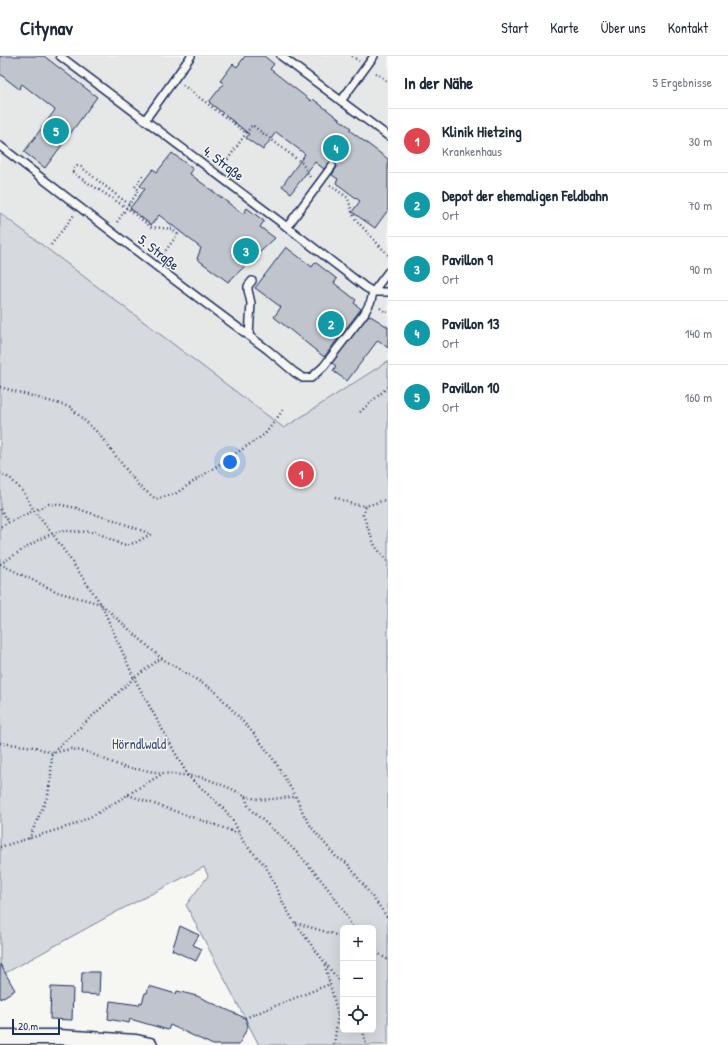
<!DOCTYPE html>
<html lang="de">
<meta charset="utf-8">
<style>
:root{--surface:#fff;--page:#f6f6f7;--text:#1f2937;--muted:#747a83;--line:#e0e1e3;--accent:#0f766e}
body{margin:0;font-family:"Patrick Hand",sans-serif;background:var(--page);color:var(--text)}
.controls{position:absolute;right:12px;bottom:12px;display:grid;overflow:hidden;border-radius:6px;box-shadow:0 4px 16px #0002}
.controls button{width:36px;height:36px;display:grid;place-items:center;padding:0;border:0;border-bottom:1px solid var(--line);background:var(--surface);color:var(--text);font:20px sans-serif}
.scale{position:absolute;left:12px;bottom:10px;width:48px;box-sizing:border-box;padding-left:4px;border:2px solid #1b2f5e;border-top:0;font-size:11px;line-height:14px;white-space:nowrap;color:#1b2f5e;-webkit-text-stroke:3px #f6f6f2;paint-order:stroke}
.you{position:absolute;left:230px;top:406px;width:14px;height:14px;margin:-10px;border:3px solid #fff;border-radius:50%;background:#1a73e8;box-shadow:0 0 0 6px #1a73e833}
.badge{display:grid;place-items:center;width:26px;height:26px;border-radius:50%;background:var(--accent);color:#fff;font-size:13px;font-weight:700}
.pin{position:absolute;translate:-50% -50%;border:2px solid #fff;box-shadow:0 1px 4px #0006}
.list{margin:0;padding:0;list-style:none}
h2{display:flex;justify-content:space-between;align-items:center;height:52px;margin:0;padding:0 16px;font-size:17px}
h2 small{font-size:13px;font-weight:400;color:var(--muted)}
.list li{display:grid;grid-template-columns:26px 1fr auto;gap:12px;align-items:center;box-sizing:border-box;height:64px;padding:0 16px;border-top:1px solid var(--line)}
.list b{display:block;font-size:15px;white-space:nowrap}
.list p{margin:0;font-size:13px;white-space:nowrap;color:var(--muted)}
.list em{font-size:13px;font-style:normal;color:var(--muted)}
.icon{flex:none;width:22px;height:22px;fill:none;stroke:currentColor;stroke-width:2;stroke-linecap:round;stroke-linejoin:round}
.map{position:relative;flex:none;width:388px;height:989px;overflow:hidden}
header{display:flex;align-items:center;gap:24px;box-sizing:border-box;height:56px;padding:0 20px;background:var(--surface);border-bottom:1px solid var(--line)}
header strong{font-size:19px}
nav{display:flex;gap:22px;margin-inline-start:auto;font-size:14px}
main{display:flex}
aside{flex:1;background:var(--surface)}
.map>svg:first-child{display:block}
.built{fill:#e6e7e7}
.green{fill:#d6d9dd;stroke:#78849e;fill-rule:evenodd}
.building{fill:#c0c4cd;stroke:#1b2f5e}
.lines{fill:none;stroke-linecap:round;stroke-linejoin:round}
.service-casing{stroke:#1b2f5e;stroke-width:10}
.minor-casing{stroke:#1b2f5e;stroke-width:17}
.path{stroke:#1b2f5e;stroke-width:2.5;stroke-dasharray:1 3;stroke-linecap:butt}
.service{stroke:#f6f6f2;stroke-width:7}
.minor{stroke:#f6f6f2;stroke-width:14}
.labels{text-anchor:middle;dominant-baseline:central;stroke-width:3;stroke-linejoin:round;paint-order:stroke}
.street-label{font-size:14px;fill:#1b2f5e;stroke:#f6f6f2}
.park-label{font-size:14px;fill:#405177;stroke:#f6f6f2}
</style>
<header>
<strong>Citynav</strong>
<nav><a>Start</a><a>Karte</a><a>Über uns</a><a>Kontakt</a></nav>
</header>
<main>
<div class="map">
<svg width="388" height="989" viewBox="0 0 388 989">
<rect width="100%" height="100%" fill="#f6f6f2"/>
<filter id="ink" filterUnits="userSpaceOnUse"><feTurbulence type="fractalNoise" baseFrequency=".025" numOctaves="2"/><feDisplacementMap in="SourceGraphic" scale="8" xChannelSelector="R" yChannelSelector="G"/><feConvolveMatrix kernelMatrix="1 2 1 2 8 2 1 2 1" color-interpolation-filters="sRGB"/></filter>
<g filter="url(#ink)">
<polygon class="built" points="0,0 388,0 388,783 0,157"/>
<path class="green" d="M0,157l284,215 104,-67v684h-129l-73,-140 22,-29 -4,-9 -84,43 -120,66zM343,872h30v102h-30z"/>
<g class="building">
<polygon points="0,0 44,0 97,41 45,112 24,96 55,54 22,28 19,33 0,18"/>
<polygon points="245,0 264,0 274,8 270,13 311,45 313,43 339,63 351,72 349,74 388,103 388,154 375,172 352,156 360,145 336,127 338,123 332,119 337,111 335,106 330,106 324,113 315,106 291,137 282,130 305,98 276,76 263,94 246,82 249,78 209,46 224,27 220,25 233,8 237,11"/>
<polygon points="172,97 193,113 190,118 243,158 247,152 264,165 260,171 275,182 228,226 197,203 201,192 159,159 151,169 130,152 145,133 140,130 153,113 157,116"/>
<polygon points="286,191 312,211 315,206 337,223 334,227 356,244 354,247 361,253 324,301 274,261 281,251 255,232"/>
<polygon points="369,259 388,271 388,292 378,284 347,325 333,315 336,310 332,307"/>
<polygon points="180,870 199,879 193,889 202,893 196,905 172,894"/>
<polygon points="0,908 15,934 0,943"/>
<polygon points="82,916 100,916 99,939 81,938"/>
<polygon points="149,930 176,938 177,935 197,940 245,962 248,970 239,989 213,989 170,969 168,974 130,963 129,967 108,963 110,945 139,949 140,946 142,947 145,937 147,937"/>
<polygon points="51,931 73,932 72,964 50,963"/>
</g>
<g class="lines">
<defs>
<g id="service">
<polyline points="60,0 287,171 365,231 373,236 388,236"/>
<polyline points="281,0 388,80"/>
<polyline points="341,45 374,0"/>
<polyline points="145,64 191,0"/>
<polyline points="0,90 173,223 268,294 294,316 303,322 311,322 324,310 364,258 371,245 373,236 388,216"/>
<polyline points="287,171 332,110"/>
<polyline points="249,280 251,247 248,234 248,230 252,225"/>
</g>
<polyline id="minor" points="0,981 59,981 136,986 150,989"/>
</defs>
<use href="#service" class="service-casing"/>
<use href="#minor" class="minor-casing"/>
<g class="path">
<polyline points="352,0 359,5"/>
<polyline points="376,17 388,26"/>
<polyline points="183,29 246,77"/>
<polyline points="223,110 252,69 302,107 310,121"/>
<polyline points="330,129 348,142 352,156 356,164 388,199"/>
<polyline points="129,148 119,141 81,111 77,110 74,112 73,116 76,119 127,152 151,171 172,173 177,178"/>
<polyline points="117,166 139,134 135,131 143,119"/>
<polyline points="51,189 74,159"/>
<polyline points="161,201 180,175"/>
<polyline points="380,252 388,257"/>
<polyline points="0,331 70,351 98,377 139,430 156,443 175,438 265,378 283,354"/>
<polyline points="360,356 388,331"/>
<polyline points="0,417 11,423 24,437 34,455 52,477 101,548 161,602 215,635 256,680 276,707 296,741 304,759 312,772 336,801 347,807 388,862"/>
<polyline points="335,441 352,448 366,450"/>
<polyline points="388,443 366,450 363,459 375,490 388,506"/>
<polyline points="0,453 9,466 0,471"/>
<polyline points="0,508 40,483 59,475 96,476 122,489 135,487 151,478 114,464 90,457 76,452 57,448 49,448 9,466"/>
<polyline points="0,508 57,536 101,548 134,622 161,602"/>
<path d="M0,687l35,4 17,6 19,-4 16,3 36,15 39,6 40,4 30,12 13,7 3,9 4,6c32,27 61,56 85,90 6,9 11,18 16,27"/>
<polyline points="128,739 238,777"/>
<path d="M245,740c21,7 31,1 51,1"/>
<polyline points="29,783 48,739 51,718 52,697 134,622 188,720 225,754 234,766 244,787 263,807 269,816 285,851 295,867 325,907 343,929"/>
<polyline points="0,791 73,769 96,758 162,718"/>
<polyline points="296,867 343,881"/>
<polyline points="373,894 388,904"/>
<polyline points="325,909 338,959 334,989"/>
<polyline points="245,962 330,928"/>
<polyline points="363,974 366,989"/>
</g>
<use href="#service" class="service"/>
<use href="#minor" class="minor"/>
</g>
</g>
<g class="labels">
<g class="street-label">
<text transform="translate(224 107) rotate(37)">4. Straße</text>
<text transform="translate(159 196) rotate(38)">5. Straße</text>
</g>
<g class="park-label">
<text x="139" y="687">Hörndlwald</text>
</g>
</g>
</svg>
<div class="controls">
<button>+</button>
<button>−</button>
<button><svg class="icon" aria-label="locate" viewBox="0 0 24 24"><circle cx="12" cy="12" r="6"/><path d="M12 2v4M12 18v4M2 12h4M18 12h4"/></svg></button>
</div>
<div class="scale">20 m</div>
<div class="you"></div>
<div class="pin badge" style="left:301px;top:418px;background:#e0444e">1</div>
<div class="pin badge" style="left:331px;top:268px;background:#0f9aa8">2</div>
<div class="pin badge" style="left:246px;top:195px;background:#0f9aa8">3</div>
<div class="pin badge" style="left:336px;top:92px;background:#0f9aa8">4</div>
<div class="pin badge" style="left:56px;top:75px;background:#0f9aa8">5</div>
</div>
<aside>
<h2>In der Nähe<small>5 Ergebnisse</small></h2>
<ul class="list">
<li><span class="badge" style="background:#e0444e">1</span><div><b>Klinik Hietzing</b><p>Krankenhaus</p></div><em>30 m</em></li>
<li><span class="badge" style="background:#0f9aa8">2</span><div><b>Depot der ehemaligen Feldbahn</b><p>Ort</p></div><em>70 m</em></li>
<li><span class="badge" style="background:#0f9aa8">3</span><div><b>Pavillon 9</b><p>Ort</p></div><em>90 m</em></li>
<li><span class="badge" style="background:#0f9aa8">4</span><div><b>Pavillon 13</b><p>Ort</p></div><em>140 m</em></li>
<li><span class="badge" style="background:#0f9aa8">5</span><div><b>Pavillon 10</b><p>Ort</p></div><em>160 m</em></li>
</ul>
</aside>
</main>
